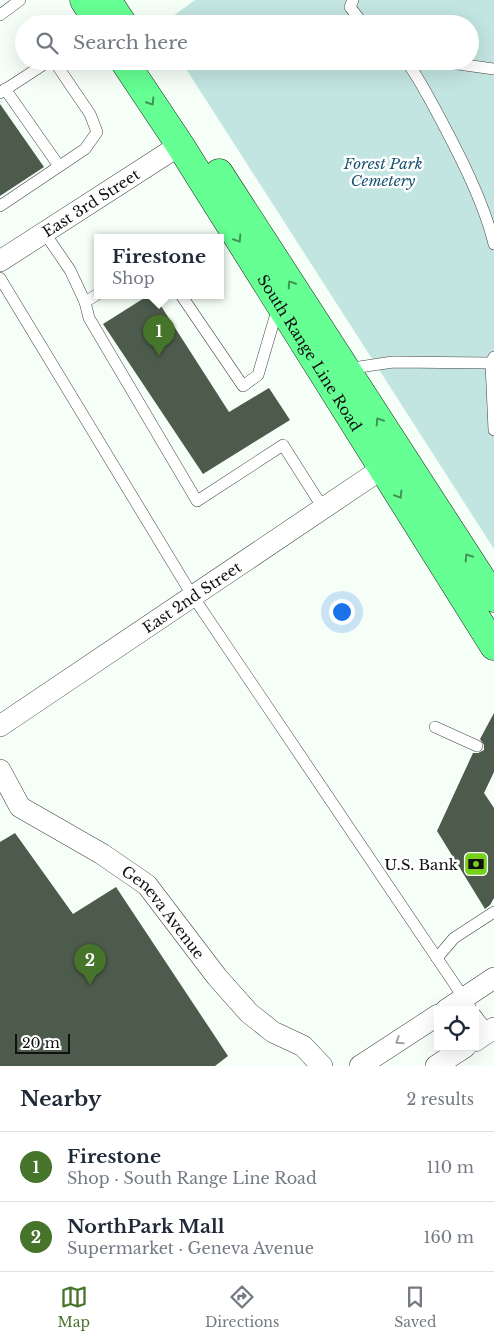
<!DOCTYPE html>
<meta charset="utf-8">
<style>
:root{--surface:#fff;--page:#f2f2f3;--text:#1f2937;--muted:#747a83;--line:#e0e1e3;--accent:#46742a}
body{margin:0;font-family:"Libre Baskerville",serif;background:var(--page);color:var(--text)}
.controls{position:absolute;right:15px;bottom:15px;display:grid;overflow:hidden;border-radius:0px;box-shadow:0 5px 20px #0002}
.controls button{width:45px;height:45px;display:grid;place-items:center;padding:0;border:0;border-bottom:1px solid var(--line);background:var(--surface);color:var(--text);font:25px sans-serif}
.scale{position:absolute;left:15px;bottom:12px;width:55px;box-sizing:border-box;padding-left:5px;border:2px solid #111;border-top:0;font-size:14px;line-height:18px;white-space:nowrap;color:#111;-webkit-text-stroke:4px #fff;paint-order:stroke}
.you{position:absolute;left:341px;top:611px;width:18px;height:18px;margin:-12px;border:4px solid #fff;border-radius:50%;background:#1a73e8;box-shadow:0 0 0 8px #1a73e833}
.badge{display:grid;place-items:center;width:32px;height:32px;border-radius:50%;background:var(--accent);color:#fff;font-size:16px;font-weight:700}
.pin{position:absolute;translate:-50% -41px;filter:drop-shadow(0 1px 2px #0008)}
.pin::after{content:'';position:absolute;top:26px;width:18px;height:15px;background:inherit;clip-path:polygon(0 0,100% 0,50% 100%)}
.popup{position:absolute;left:94px;top:234px;width:130px;height:65px;box-sizing:border-box;display:grid;place-content:center;border-radius:0px;background:var(--surface);filter:drop-shadow(0 1px 4px #0005);font-size:16px;white-space:nowrap;color:var(--muted)}
.popup b{font-size:19px;color:var(--text)}
.popup::after{content:'';position:absolute;left:50%;top:100%;margin-left:-10px;border:10px solid transparent;border-top-color:var(--surface)}
.list{margin:0;padding:0;list-style:none}
h2{display:flex;justify-content:space-between;align-items:center;height:65px;margin:0;padding:0 20px;font-size:21px}
h2 small{font-size:16px;font-weight:400;color:var(--muted)}
.list li{display:grid;grid-template-columns:32px 1fr auto;gap:15px;align-items:center;box-sizing:border-box;height:70px;padding:0 20px;border-top:1px solid var(--line)}
.list b{display:block;font-size:19px;white-space:nowrap}
.list p{margin:0;font-size:16px;white-space:nowrap;color:var(--muted)}
.list em{font-size:16px;font-style:normal;color:var(--muted)}
.icon{flex:none;width:28px;height:28px;fill:none;stroke:currentColor;stroke-width:2;stroke-linecap:round;stroke-linejoin:round}
.map{position:relative;flex:none;width:494px;height:1066px;overflow:hidden}
.search{position:absolute;background:var(--surface);box-shadow:0 5px 20px #0002;left:15px;right:15px;top:15px;height:55px;display:flex;align-items:center;gap:12px;box-sizing:border-box;padding:0 18px;border-radius:28px;color:var(--muted);font-size:19px}
.sheet{height:205px;background:var(--surface)}
nav{display:flex;justify-content:space-around;align-items:center;box-sizing:border-box;height:70px;border-top:1px solid var(--line);background:var(--surface);font-size:14px;color:var(--muted)}
nav a{display:grid;justify-items:center;gap:2px}
nav .on{color:var(--accent)}
.map>svg:first-child{display:block}
.cemetery{fill:#c2e5e1}
.building{fill:#4d5b4c}
.lines{fill:none;stroke-linecap:round;stroke-linejoin:round}
.lane-casing{stroke:#444;stroke-width:12}
.street-casing{stroke:#444;stroke-width:22}
.primary-casing{stroke:#222;stroke-width:29}
.lane{stroke:#fff;stroke-width:11}
.street{stroke:#fff;stroke-width:21}
.primary{stroke:#65ff93;stroke-width:28}
.oneway{stroke:#3f9458}
.oneway2{stroke:#a0a0a0}
.labels{text-anchor:middle;dominant-baseline:central;stroke-width:5;stroke-linejoin:round;paint-order:stroke}
.park-label{font-size:15px;font-style:italic;fill:#195471;stroke:#fff}
.street-label{font-size:15px;fill:#111;stroke:#fff}
.poi-label{font-size:15px;fill:#111;stroke:#fff;text-anchor:end}
</style>
<div class="map">
<svg width="494" height="1066" viewBox="0 0 494 1066">
<rect width="100%" height="100%" fill="#f5fff8"/>
<polygon class="cemetery" points="195,0 494,0 494,549 181,61 470,61 470,24 162,24"/>
<g class="building">
<polygon points="0,104 44,167 0,196"/>
<polygon points="149,295 154,295 229,412 269,388 290,420 203,474 103,324"/>
<polygon points="494,713 494,772 484,793 494,808 494,898 490,905 485,909 437,831 473,753 478,753 484,750 484,745 480,739"/>
<polygon points="15,833 73,914 116,887 228,1056 215,1066 0,1066 0,842"/>
</g>
<g class="lines">
<defs>
<g id="lane">
<polyline points="353,0 350,7 363,24"/>
<polyline points="0,15 20,0"/>
<path d="M406,61c11,14 19,30 28,46 22,41 49,92 60,137"/>
<polyline points="437,61 494,69"/>
<polyline points="5,89 59,166"/>
<polyline points="0,93 49,61"/>
<polyline points="0,206 85,149 97,132 90,114 54,61"/>
<polyline points="44,232 70,270 85,302"/>
<polyline points="0,278 192,595 472,1010"/>
<polyline points="98,294 85,302 89,318 197,501 283,445 323,508"/>
<polyline points="181,295 243,386 258,375 278,307"/>
<polyline points="494,357 491,363 494,430"/>
<polyline points="346,369 393,362 491,363"/>
<polyline points="435,727 477,746"/>
<polyline points="437,958 454,938 494,912"/>
<polyline points="475,1014 492,1036"/>
</g>
<g id="street">
<path id="s1" d="M0,261l180,-116"/>
<path id="s2" d="M0,726l383,-258"/>
<path id="s3" d="M0,770l20,37 82,47 45,31 70,92 32,36 24,19 30,14 19,20"/>
<polyline points="446,1010 494,978"/>
<polyline points="475,1041 494,1028"/>
<polyline points="360,1066 438,1015"/>
<polyline points="436,1066 465,1047"/>
</g>
<g id="primary">
<polyline points="84,0 99,24"/>
<polyline points="107,0 123,24"/>
<path id="s4" d="M124,61l56,84 314,501"/>
<polyline points="219,173 494,598"/>
</g>
</defs>
<use href="#lane" class="lane-casing"/>
<use href="#street" class="street-casing"/>
<use href="#primary" class="primary-casing"/>
<use href="#lane" class="lane"/>
<use href="#street" class="street"/>
<use href="#primary" class="primary"/>
</g>
<defs><path id="oneway-chevron" d="M-2-3.5L2.5 0L-2 3.5" fill="none" stroke-width="1.6" stroke-linecap="round" stroke-linejoin="round" transform="scale(1.25)"/></defs>
<g class="oneway">
<use href="#oneway-chevron" transform="translate(151 102) rotate(57)"/>
<use href="#oneway-chevron" transform="translate(238 239) rotate(58)"/>
<use href="#oneway-chevron" transform="translate(291 284) rotate(-123)"/>
<use href="#oneway-chevron" transform="translate(379 421) rotate(-123)"/>
<use href="#oneway-chevron" transform="translate(399 495) rotate(58)"/>
<use href="#oneway-chevron" transform="translate(468 557) rotate(-123)"/>
</g>
<use class="oneway2" href="#oneway-chevron" transform="translate(399 1041) rotate(147)"/>
<defs>
<symbol id="bank-square" viewBox="-11 -11 22 22"><rect x="-9" y="-9" width="18" height="18" rx="4" fill="#76d01a" stroke="#fff"/><path d="M-6-4H6V4H-6ZM0-2.3a2.3 2.3 0 1 0 0 4.6a2.3 2.3 0 1 0 0-4.6Z" fill="#111"/></symbol>
</defs>
<g fill-rule="evenodd">
<use href="#bank-square" x="462" y="850" width="28" height="28"/>
</g>
<g class="labels">
<g class="park-label">
<text x="383" y="163">Forest Park<tspan x="383" dy="17">Cemetery</tspan></text>
</g>
<g class="street-label">
<text stroke="none"><textPath href="#s1" startOffset="108">East 3rd Street</textPath></text>
<text stroke="none"><textPath href="#s4" startOffset="346">South Range Line Road</textPath></text>
<text stroke="none"><textPath href="#s2" startOffset="231">East 2nd Street</textPath></text>
<text stroke="none"><textPath href="#s3" startOffset="222">Geneva Avenue</textPath></text>
</g>
<g class="poi-label">
<text x="458" y="864">U.S. Bank</text>
</g>
</g>
</svg>
<div class="controls">
<button><svg class="icon" aria-label="locate" viewBox="0 0 24 24"><circle cx="12" cy="12" r="6"/><path d="M12 2v4M12 18v4M2 12h4M18 12h4"/></svg></button>
</div>
<div class="scale">20 m</div>
<div class="you"></div>
<div class="pin badge" style="left:159px;top:356px">1</div>
<div class="popup"><b>Firestone</b>Shop</div>
<div class="pin badge" style="left:90px;top:985px">2</div>
<div class="search"><svg class="icon" aria-label="search" viewBox="0 0 24 24"><circle cx="10" cy="10" r="6"/><path d="M15 15l6 6"/></svg>Search here</div>
</div>
<section class="sheet">
<h2>Nearby<small>2 results</small></h2>
<ul class="list">
<li><span class="badge">1</span><div><b>Firestone</b><p>Shop · South Range Line Road</p></div><em>110 m</em></li>
<li><span class="badge">2</span><div><b>NorthPark Mall</b><p>Supermarket · Geneva Avenue</p></div><em>160 m</em></li>
</ul>
</section>
<nav>
<a class="on"><svg class="icon" aria-label="map" viewBox="0 0 24 24"><path d="M3 6l6-2 6 2 6-2v14l-6 2-6-2-6 2zM9 4v14M15 6v14"/></svg>Map</a>
<a><svg class="icon" aria-label="directions" viewBox="0 0 24 24"><path d="M12 3l9 9-9 9-9-9zM9 14v-3h6M13 9l2 2-2 2"/></svg>Directions</a>
<a><svg class="icon" aria-label="saved" viewBox="0 0 24 24"><path d="M7 4h10v16l-5-4-5 4z"/></svg>Saved</a>
</nav>
